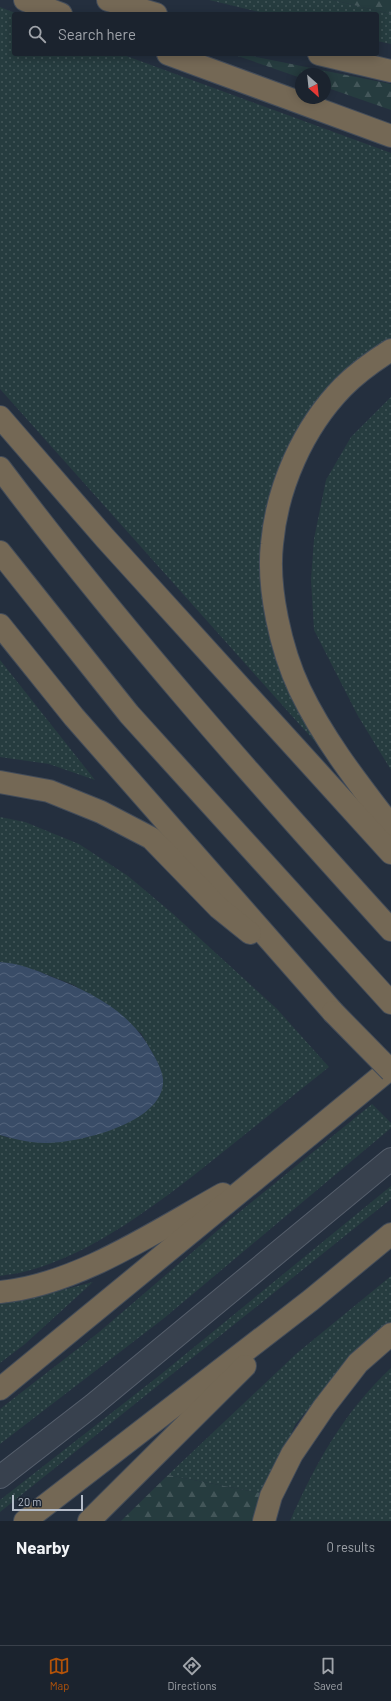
<!DOCTYPE html>
<style>
:root{--surface:#1b232e;--page:#242b36;--text:#f1f3f6;--muted:#a0a4aa;--line:#39404a;--accent:#b45309}
body{margin:0;font-family:Barlow,sans-serif;background:var(--page);color:var(--text)}
.compass{position:absolute;left:295px;top:68px;width:36px;height:36px;border-radius:50%;background:var(--surface);box-shadow:0 2px 10px #0003;rotate:153deg}
.scale{position:absolute;left:12px;bottom:10px;width:71px;box-sizing:border-box;padding-left:4px;border:2px solid #b4bcc9;border-top:0;font-size:11px;line-height:14px;white-space:nowrap;color:#b4bcc9;-webkit-text-stroke:3px #1d2633;paint-order:stroke}
.list{margin:0;padding:0;list-style:none}
h2{display:flex;justify-content:space-between;align-items:center;height:52px;margin:0;padding:0 16px;font-size:17px}
h2 small{font-size:13px;font-weight:400;color:var(--muted)}
.icon{flex:none;width:22px;height:22px;fill:none;stroke:currentColor;stroke-width:2;stroke-linecap:round;stroke-linejoin:round}
.map{position:relative;flex:none;width:391px;height:1521px;overflow:hidden}
.search{position:absolute;background:var(--surface);box-shadow:0 2px 10px #0003;left:12px;right:12px;top:12px;height:44px;display:flex;align-items:center;gap:10px;box-sizing:border-box;padding:0 14px;border-radius:4px;color:var(--muted);font-size:15px}
.sheet{height:124px;background:var(--surface)}
nav{display:flex;justify-content:space-around;align-items:center;box-sizing:border-box;height:56px;border-top:1px solid var(--line);background:var(--surface);font-size:11px;color:var(--muted)}
nav a{display:grid;justify-items:center;gap:2px}
nav .on{color:var(--accent)}
.map>svg:first-child{display:block}
.green{fill:url(#green-dots)}
.forest{fill:url(#forest-firs)}
.water{fill:url(#water-waves)}
.lines{fill:none;stroke-linecap:round;stroke-linejoin:round}
.minor-casing{stroke:#565f6c;stroke-width:24}
.highway-casing{stroke:#434c59;stroke-width:24}
.minor{stroke:#38414e;stroke-width:22}
.highway{stroke:#746855;stroke-width:22}
.highway-bridge-casing{stroke:#434c59;stroke-width:24;stroke-linecap:butt}
.highway-bridge{stroke:#746855;stroke-width:22}
</style>
<div class="map">
<svg width="391" height="1521" viewBox="0 0 391 1521">
<defs>
<pattern id="green-dots" width="8" height="8" patternUnits="userSpaceOnUse"><rect width="8" height="8" fill="#263c3f"/><path d="M2 2h.1M6 6h.1" fill="none" stroke="#435659" stroke-width="1.8" stroke-linecap="round"/></pattern>
<pattern id="forest-firs" width="22" height="20" patternUnits="userSpaceOnUse"><rect width="22" height="20" fill="#263c3f"/><path d="M5 1l3.5 6h-7zM16 11l3.5 6h-7z" fill="#435659"/></pattern>
<pattern id="water-waves" width="16" height="10" patternUnits="userSpaceOnUse"><rect width="16" height="10" fill="#394c67"/><path d="M0 5q4-4 8 0t8 0" fill="none" stroke="#53647b"/></pattern>
</defs>
<rect width="100%" height="100%" fill="#242f3e"/>
<g class="green">
<polygon points="209,0 333,0 391,14 391,44 377,41 377,14 267,14"/>
<polygon points="0,7 18,14 14,14 14,54 121,54 391,153 391,340 297,437 263,582 326,754 0,389"/>
<polygon points="391,397 391,770 358,716 314,630 311,580 314,539 326,480 351,437"/>
<polygon points="0,660 95,780 49,764 0,757"/>
<path d="M0,817l25,5 54,22 49,32 44,37 105,96 52,58c-39,31 -77,62 -116,93 -53,42 -120,94 -186,111 -9,3 -18,3 -27,5v-141l9,3 150,-73 -18,-32 -67,-48 -39,-15 -35,-8z"/>
<polygon points="372,1104 391,1123 391,1128 163,1319 0,1444 0,1409 98,1333 231,1219"/>
<polygon points="391,1186 391,1199 0,1512 0,1500 160,1375"/>
<polygon points="391,1276 391,1322 350,1358 295,1425 265,1494 168,1475 296,1354"/>
<polygon points="93,1282 25,1344 0,1363 0,1301 28,1299"/>
<path d="M391,1368v153h-101c26,-59 54,-109 101,-153z"/>
</g>
<g class="forest">
<polygon points="333,0 391,0 391,14"/>
<polygon points="232,54 242,54 391,84 391,110 325,87 325,74 301,74 301,78"/>
<polygon points="168,1475 265,1494 252,1521 121,1521"/>
</g>
<path class="water" d="M0,962c18,1 36,8 52,15 42,16 80,36 101,77 4,7 9,16 10,25 3,44 -85,64 -118,64 -15,0 -31,-4 -45,-8z"/>
<g class="lines">
<defs>
<polyline id="minor" points="0,1477 93,1405 391,1159"/>
<g id="highway">
<polyline points="25,0 61,14"/>
<polyline points="108,0 156,14"/>
<polyline points="168,54 391,136"/>
<polyline points="319,54 391,71"/>
<path d="M391,350c-16,10 -34,23 -48,37 -40,41 -66,100 -71,157 -5,44 9,106 28,146 24,50 58,93 91,136"/>
<polyline points="0,417 105,538 391,853"/>
<path d="M0,468c121,161 256,313 391,462"/>
<polyline points="0,552 129,714 391,1003"/>
<polyline points="0,625 74,717 333,1012"/>
<polyline points="0,782 49,791 101,812 151,838 219,908 250,933"/>
<path d="M0,1292c77,-7 156,-61 223,-98"/>
<polyline points="0,1389 391,1068"/>
<polyline points="25,1521 311,1300 391,1234"/>
<polyline points="89,1521 245,1366"/>
<polyline points="264,1521 271,1496 292,1454 324,1407 358,1363 391,1334"/>
</g>
</defs>
<use href="#minor" class="minor-casing"/>
<use href="#highway" class="highway-casing"/>
<use href="#minor" class="minor"/>
<use href="#highway" class="highway"/>
<defs>
<polyline id="highway-bridge" points="333,1012 391,1071"/>
</defs>
<use href="#highway-bridge" class="highway-bridge-casing"/>
<use href="#highway-bridge" class="highway-bridge"/>
</g>
</svg>
<svg class="compass" viewBox="-18 -18 36 36"><path d="M0-13l5 13h-10z" fill="#e53935"/><path d="M0 13l5-13h-10z" fill="#a0a4aa"/></svg>
<div class="scale">20 m</div>
<div class="search"><svg class="icon" aria-label="search" viewBox="0 0 24 24"><circle cx="10" cy="10" r="6"/><path d="M15 15l6 6"/></svg>Search here</div>
</div>
<section class="sheet">
<h2>Nearby<small>0 results</small></h2>
<ul class="list">
</ul>
</section>
<nav>
<a class="on"><svg class="icon" aria-label="map" viewBox="0 0 24 24"><path d="M3 6l6-2 6 2 6-2v14l-6 2-6-2-6 2zM9 4v14M15 6v14"/></svg>Map</a>
<a><svg class="icon" aria-label="directions" viewBox="0 0 24 24"><path d="M12 3l9 9-9 9-9-9zM9 14v-3h6M13 9l2 2-2 2"/></svg>Directions</a>
<a><svg class="icon" aria-label="saved" viewBox="0 0 24 24"><path d="M7 4h10v16l-5-4-5 4z"/></svg>Saved</a>
</nav>
